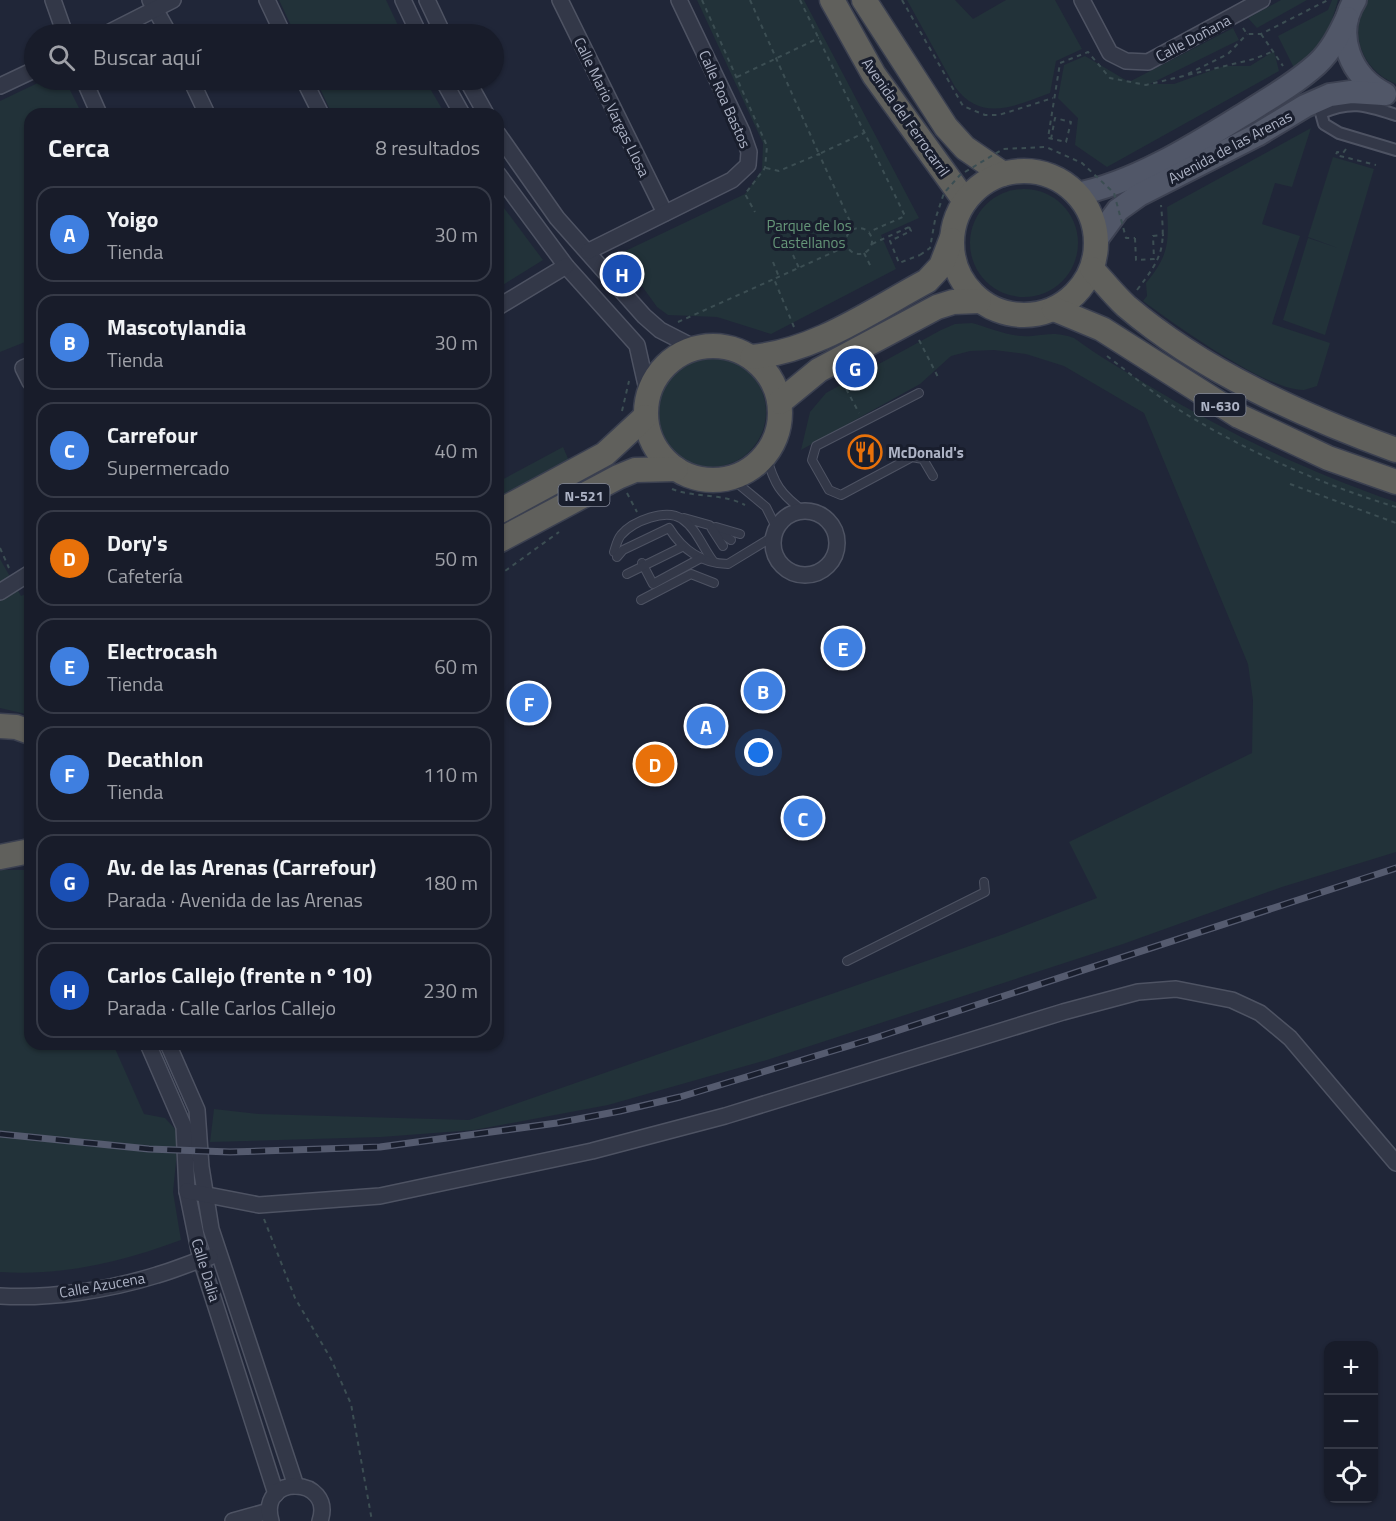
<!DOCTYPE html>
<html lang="es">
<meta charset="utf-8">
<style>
:root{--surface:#181c2a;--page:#212532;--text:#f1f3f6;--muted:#9fa1a8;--line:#363a47;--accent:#7e99f9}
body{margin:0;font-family:"Titillium Web",sans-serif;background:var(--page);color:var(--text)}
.controls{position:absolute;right:18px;bottom:18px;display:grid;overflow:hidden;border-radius:12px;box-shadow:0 2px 4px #0004}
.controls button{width:54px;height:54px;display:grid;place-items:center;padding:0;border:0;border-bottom:2px solid var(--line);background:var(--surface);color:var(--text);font:30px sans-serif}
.you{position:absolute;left:759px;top:753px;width:21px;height:21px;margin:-15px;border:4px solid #fff;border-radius:50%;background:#1a73e8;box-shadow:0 0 0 9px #1a73e833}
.badge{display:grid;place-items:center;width:39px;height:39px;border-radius:50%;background:var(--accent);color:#fff;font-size:20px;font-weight:700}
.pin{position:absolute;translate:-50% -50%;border:3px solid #fff;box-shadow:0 2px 6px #0006}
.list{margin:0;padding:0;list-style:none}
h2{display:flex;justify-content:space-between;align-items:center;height:78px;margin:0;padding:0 24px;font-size:26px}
h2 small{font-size:20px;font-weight:400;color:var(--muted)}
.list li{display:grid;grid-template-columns:39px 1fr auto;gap:18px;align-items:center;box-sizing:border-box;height:96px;margin:0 12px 12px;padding:0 12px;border:2px solid var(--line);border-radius:18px}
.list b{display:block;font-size:22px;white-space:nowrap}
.list p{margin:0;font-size:20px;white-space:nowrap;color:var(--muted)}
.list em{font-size:20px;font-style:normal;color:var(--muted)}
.icon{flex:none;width:33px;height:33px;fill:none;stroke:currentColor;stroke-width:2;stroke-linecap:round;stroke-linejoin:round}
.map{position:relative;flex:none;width:1396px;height:1521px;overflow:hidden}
.search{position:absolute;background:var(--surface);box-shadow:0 2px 4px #0004;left:24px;top:24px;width:480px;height:66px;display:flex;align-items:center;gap:15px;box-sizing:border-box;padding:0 21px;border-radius:33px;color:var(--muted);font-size:22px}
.panel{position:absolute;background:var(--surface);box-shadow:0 2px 4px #0004;left:24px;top:108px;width:480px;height:942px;border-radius:18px}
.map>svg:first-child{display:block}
.green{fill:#223239}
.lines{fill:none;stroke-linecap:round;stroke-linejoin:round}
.service-casing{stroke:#4e5363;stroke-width:10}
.pedestrian-casing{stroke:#4e5363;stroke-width:14}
.minor-casing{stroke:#4e5363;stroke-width:18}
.primary-casing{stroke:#3d4252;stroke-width:26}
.trunk-casing{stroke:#3b4050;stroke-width:27}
.path{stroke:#3c4e53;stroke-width:2;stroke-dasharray:4.5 4.5;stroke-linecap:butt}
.service{stroke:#333848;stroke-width:8}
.pedestrian{stroke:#333848;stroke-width:10}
.minor{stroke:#333848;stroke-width:15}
.primary{stroke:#515768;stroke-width:22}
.trunk{stroke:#60605c;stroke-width:24}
.rail-casing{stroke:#555b6f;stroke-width:7}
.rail{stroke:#191e2d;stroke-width:4.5;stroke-dasharray:14;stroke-linecap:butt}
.path-bridge{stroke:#3c4e53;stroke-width:2;stroke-dasharray:4.5 4.5;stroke-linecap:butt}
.labels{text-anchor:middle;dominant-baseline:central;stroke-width:6;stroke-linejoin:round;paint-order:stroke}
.shield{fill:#191e2d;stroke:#818697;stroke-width:1.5}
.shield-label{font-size:14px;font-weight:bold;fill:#adb3c5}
.street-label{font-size:15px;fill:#adb3c5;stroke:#191e2d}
.park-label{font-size:15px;fill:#659678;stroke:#191e2d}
.poi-label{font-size:15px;font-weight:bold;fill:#adb3c5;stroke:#191e2d;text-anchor:start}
</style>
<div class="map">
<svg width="1396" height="1521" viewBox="0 0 1396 1521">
<rect width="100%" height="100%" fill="#202638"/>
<g class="green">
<polygon points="279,0 386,0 402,34 295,34"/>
<polygon points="697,0 804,0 919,218 881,235 896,269 771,334 717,317 668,315 657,307 619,254 745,194 762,170 763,143"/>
<path d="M907,0h48l18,19 33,-19h49l27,49 -26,12 -6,32c-36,13 -68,30 -95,-6z"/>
<polygon points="1281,0 1307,0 1257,28 1248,18"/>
<path d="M1332,0h6c-9,34 -18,45 -44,68l-16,-32 50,-26z"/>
<path d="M1368,0h28v84c-35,-14 -49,-53 -28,-84z"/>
<polygon points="1233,28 1239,40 1150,84 1174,84 1224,66 1250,66 1274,51 1279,71 1107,167 1075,145 1078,118 1058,98 1064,65 1085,56 1129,82"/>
<polygon points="44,80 65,80 82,114 30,114 30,340 0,352 0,101"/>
<polygon points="316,80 425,80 445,114 332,114"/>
<path d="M1311,128l-19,59 -17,-4 -13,41 38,12 -28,88 58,19 -13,43c-4,1 -9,3 -13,4 -37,1 -130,-66 -161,-89l4,-5 -1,-13c23,-28 23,-40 21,-76z"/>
<polygon points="1333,157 1374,169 1325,335 1283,320 1308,238 1338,248 1308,237"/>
<circle cx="1024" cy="243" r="54"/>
<polygon points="498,200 543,260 498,288"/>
<path d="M972,323c18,5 40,15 60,13 17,-2 25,-4 42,2 24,18 51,33 77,49 78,47 159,86 245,115v350l-114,35 -159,57 -356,116 -159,45 -134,25 -93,7 -171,5 4,-33 45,5 210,6 535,-186 93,-36 -28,-56 183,-89 1,-53 -5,-36 -104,-251 -80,-47 -38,-12 -32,-4 -24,1 -19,5 -31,28 -119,66 9,-38 16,-19 115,-63 14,-6z"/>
<circle cx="711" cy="412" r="55"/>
<polygon points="563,447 569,461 498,499 498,482"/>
<polygon points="0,559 21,596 30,592 30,715 0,708"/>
<path d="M0,870h30v174h83l31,70 21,4 11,12 2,12 -5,50 8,48c-59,22 -118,36 -181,32z"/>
</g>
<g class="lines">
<defs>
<g id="service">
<polyline points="919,393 816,446 812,460 829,490 841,495 912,457 923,459 933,476"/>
<path d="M766,455c8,29 14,39 39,57"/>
<polyline points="731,478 766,507 777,529"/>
<polyline points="684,518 709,525 731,540"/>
<polyline points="716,527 740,534"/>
<polyline points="712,529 723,546"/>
<path d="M614,552c2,-6 3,-12 7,-17 12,-14 45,-27 61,-16 14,9 21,29 31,42"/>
<path d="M617,557l6,-7 46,-22c13,21 33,36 59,36l46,-28"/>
<polyline points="642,563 653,584 701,558"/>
<polyline points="627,574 682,547"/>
<polyline points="641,600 691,574 714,583"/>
<polyline points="847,961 985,892 984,882"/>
</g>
<path id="pedestrian" d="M1396,115c-31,-10 -44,-15 -75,-2l3,11 15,9 57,17"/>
<g id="minor">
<polyline points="53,0 65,34"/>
<polyline points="150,0 169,34"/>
<polyline points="267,0 283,34"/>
<polyline points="403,0 419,34"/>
<polyline points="427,0 443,34"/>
<polyline points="560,0 665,213"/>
<polyline points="1082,0 1110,53 1126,61 1148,62 1262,0"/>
<polyline points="106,34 173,0"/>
<polyline points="84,80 99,114"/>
<polyline points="191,80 207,114"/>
<polyline points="304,80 321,114"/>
<polyline points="443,80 462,114"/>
<polyline points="467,80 486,114"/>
<polyline points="0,86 34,70"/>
<polyline points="498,134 557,218 644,316 660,330 695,348"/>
<polyline points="498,174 566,266 637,345 648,394"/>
<polyline points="589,251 732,180 748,165 749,152 742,132 679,0"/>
<polyline points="498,307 566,266"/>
<polyline points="30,365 23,368 30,382"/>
<circle cx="805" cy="543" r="32"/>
<polyline points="0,592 30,573"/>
<polyline points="148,1044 184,1127 187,1191 201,1260 276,1494"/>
<polyline points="168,1044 197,1110 201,1167 211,1229 296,1486"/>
<polyline points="187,1191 259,1205 380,1196 592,1151 725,1116 1063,1012 1138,992 1176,989 1232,1000 1260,1013 1290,1038 1396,1163"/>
<path d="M0,1296c51,3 109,-6 157,-21 18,-5 35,-13 53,-18"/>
<polyline points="233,1521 269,1511"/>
<path d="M271,1521c-14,-48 64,-45 49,0"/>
</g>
<g id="primary">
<path d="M1355,0c-22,35 -4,77 30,94"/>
<path d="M1077,194c58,-11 119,-50 169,-81 24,-15 50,-30 71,-49 14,-13 22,-29 30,-46"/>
<polyline points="1096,240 1118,210 1139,195 1257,135 1305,106 1330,95 1351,92 1383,94"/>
</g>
<g id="trunk">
<polyline points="832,0 874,75 965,201"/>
<polyline points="864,0 946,127 965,148 1003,174"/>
<circle cx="1024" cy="243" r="72"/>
<path d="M1092,269c11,12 22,26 34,37 76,65 177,110 270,144"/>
<polyline points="1054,309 1102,329 1239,416 1328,458 1396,482"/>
<circle cx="713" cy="413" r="67"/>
<path d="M752,357c64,-6 119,-46 175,-76l14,-15 10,-26"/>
<polyline points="780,402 819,370 937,307 953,302 979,301"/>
<polyline points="498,512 605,454 645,417"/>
<polyline points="498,541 618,477 635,470 676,469"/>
<polyline points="0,726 16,727 30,732"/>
<polyline points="0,857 30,851"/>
</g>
</defs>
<use href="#service" class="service-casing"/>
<use href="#pedestrian" class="pedestrian-casing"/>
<use href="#minor" class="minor-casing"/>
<use href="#primary" class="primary-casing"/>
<use href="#trunk" class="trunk-casing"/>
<g class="path">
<polyline points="702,0 767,146 765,168 745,194 755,212"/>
<polyline points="750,0 819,154 864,133"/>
<polyline points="800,0 905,216 869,232"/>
<polyline points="902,0 963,106 985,115 999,115 1053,98"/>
<polyline points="1243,28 1247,34 1261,34 1328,0"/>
<polyline points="1261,34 1283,66"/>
<polyline points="1188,74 1228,54 1247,34"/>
<polyline points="737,77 819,38"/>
<polyline points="1051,139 1055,118 1071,122 1066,142 1048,138 1060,63 1088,52 1110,78 1146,85 1254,59 1274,51"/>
<polyline points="1346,149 1343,153 1337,152 1336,155 1376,165"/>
<polyline points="766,168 779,171 819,154 854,230"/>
<polyline points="909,227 911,231 890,241 899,263 920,255"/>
<circle cx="859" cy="241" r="13"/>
<polyline points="1135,238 1136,260 1154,259 1153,236 1164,235"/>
<polyline points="872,244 909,227"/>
<polyline points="864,253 872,269"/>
<polyline points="793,255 799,268"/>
<polyline points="773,262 779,277"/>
<path d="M1137,290c27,-35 28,-42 24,-85"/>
<polyline points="678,322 774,279"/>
<polyline points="794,327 774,279 847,246"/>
<polyline points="919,340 938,377"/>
<path d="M1107,356c21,16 41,33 63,48 64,42 152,81 226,103"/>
<polyline points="842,381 859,413"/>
<polyline points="622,411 629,381"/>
<polyline points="1290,484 1396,523"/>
<path d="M672,489c23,9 51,4 73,16"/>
<polyline points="627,493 637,512"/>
<polyline points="0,548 9,568"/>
<polyline points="498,576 559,532"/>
<polyline points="264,1219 295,1298 331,1359 351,1404 372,1521"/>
</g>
<use href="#service" class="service"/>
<use href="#pedestrian" class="pedestrian"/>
<use href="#minor" class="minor"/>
<use href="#primary" class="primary"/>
<use href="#trunk" class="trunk"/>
<defs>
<polyline id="rail" points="0,1134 149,1149 230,1152 380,1147 557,1123 620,1111 680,1097 875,1038 1396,868"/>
</defs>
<use href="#rail" class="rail-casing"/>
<use href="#rail" class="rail"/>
<polyline class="path-bridge" points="920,255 930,248 935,220 944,193 960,175 1003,149 1046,147 1082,163 1114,193 1126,238 1135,238"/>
</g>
<defs>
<symbol id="restaurant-ring" viewBox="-11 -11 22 22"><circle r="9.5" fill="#191e2d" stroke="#e8710a" stroke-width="1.5"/><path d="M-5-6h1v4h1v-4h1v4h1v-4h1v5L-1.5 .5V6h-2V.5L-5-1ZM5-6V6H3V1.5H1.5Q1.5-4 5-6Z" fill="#e8710a"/></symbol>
</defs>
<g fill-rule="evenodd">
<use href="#restaurant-ring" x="846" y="433" width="38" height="38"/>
</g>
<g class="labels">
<g class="shield">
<rect x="1194.5" y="394" width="51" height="22" rx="4.5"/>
<rect x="558.5" y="484" width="51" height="22" rx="4.5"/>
</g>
<g class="shield-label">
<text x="1220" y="405">N-630</text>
<text x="584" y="495">N-521</text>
</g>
<g class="street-label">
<text transform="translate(1193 38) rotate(-28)">Calle Doñana</text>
<text transform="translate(725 99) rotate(66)">Calle Roa Bastos</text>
<text transform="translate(612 107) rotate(64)">Calle Mario Vargas Llosa</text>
<text transform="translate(906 117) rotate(55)">Avenida del Ferrocarril</text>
<text transform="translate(1230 147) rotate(-28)">Avenida de las Arenas</text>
<text transform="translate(206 1270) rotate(73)">Calle Dalia</text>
<text transform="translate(102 1285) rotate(-10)">Calle Azucena</text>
</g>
<g class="park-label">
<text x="809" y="225">Parque de los<tspan x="809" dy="17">Castellanos</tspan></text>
</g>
<g class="poi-label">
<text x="888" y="452">McDonald's</text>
</g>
</g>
</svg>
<div class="controls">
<button>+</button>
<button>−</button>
<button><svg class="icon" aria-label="locate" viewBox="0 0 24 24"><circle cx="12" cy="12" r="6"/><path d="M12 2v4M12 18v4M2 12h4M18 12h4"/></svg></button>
</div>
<div class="you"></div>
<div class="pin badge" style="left:706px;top:726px;background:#3f7fe0">A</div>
<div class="pin badge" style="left:763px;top:691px;background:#3f7fe0">B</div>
<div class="pin badge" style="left:803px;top:818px;background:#3f7fe0">C</div>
<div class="pin badge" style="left:655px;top:764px;background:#e8710a">D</div>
<div class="pin badge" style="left:843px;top:648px;background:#3f7fe0">E</div>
<div class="pin badge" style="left:529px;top:703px;background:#3f7fe0">F</div>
<div class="pin badge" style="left:855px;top:368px;background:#1a4fb4">G</div>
<div class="pin badge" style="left:622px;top:274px;background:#1a4fb4">H</div>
<div class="search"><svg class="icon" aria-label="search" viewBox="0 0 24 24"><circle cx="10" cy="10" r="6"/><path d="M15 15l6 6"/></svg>Buscar aquí</div>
<section class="panel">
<h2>Cerca<small>8 resultados</small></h2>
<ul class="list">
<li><span class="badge" style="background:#3f7fe0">A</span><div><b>Yoigo</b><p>Tienda</p></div><em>30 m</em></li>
<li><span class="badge" style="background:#3f7fe0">B</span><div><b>Mascotylandia</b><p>Tienda</p></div><em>30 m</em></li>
<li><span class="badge" style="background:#3f7fe0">C</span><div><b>Carrefour</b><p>Supermercado</p></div><em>40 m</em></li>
<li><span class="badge" style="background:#e8710a">D</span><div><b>Dory's</b><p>Cafetería</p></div><em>50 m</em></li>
<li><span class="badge" style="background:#3f7fe0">E</span><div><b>Electrocash</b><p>Tienda</p></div><em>60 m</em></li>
<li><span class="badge" style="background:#3f7fe0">F</span><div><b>Decathlon</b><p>Tienda</p></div><em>110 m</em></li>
<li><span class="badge" style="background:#1a4fb4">G</span><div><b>Av. de las Arenas (Carrefour)</b><p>Parada · Avenida de las Arenas</p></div><em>180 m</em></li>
<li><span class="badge" style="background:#1a4fb4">H</span><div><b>Carlos Callejo (frente n º 10)</b><p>Parada · Calle Carlos Callejo</p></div><em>230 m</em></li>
</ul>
</section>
</div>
